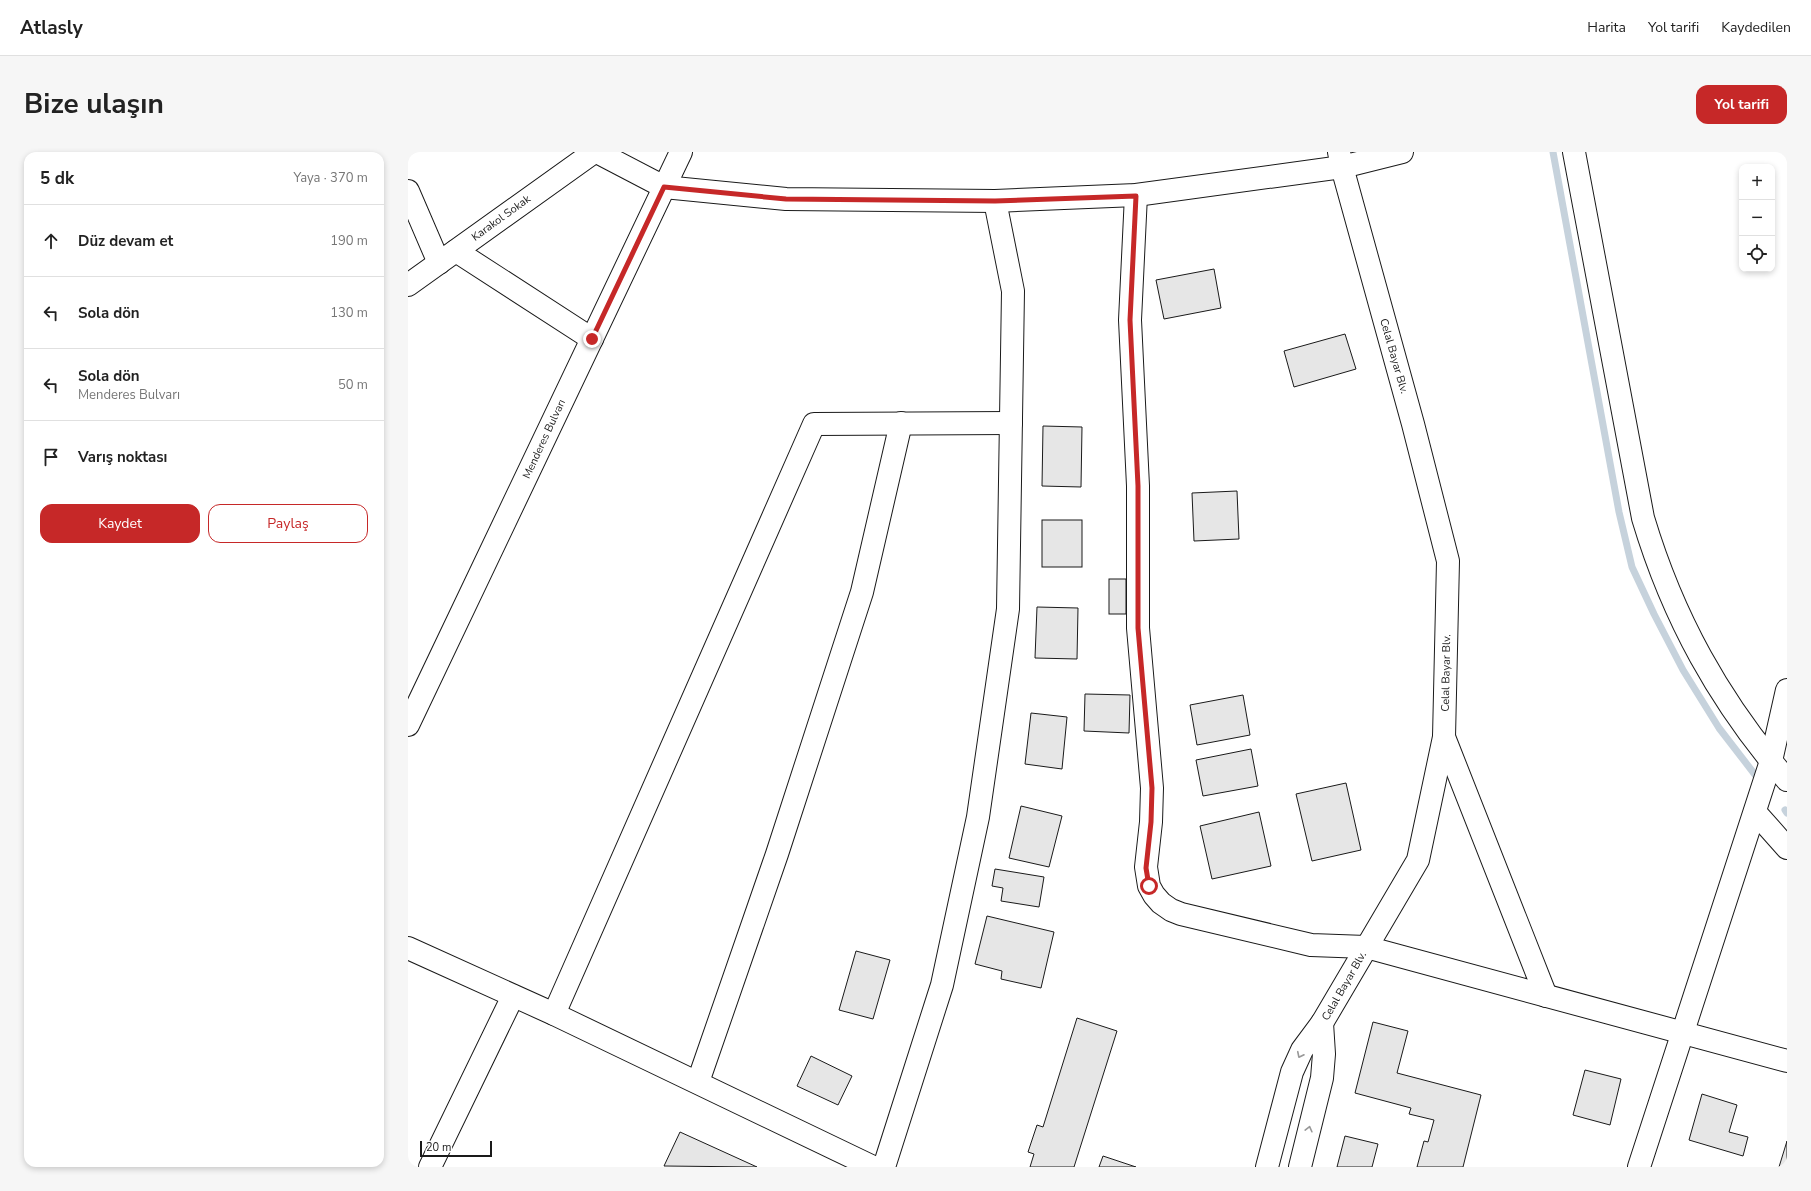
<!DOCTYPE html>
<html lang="tr">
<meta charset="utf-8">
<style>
:root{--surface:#fff;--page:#f6f6f6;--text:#222;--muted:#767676;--line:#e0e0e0;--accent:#c62828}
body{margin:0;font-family:"Nunito Sans",sans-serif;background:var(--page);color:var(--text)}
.controls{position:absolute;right:12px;top:12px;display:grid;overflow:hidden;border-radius:8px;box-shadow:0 2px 6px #0003}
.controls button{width:36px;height:36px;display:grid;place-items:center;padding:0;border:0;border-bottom:1px solid var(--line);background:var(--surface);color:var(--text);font:20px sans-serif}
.scale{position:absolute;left:12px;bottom:10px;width:72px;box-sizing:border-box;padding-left:4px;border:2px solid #1a1a1a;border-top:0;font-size:11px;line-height:14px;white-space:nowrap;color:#1a1a1a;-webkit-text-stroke:3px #fff;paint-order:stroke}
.stop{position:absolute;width:12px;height:12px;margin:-9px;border:3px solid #c62828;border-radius:50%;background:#fff}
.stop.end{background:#c62828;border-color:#fff;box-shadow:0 1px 4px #0008}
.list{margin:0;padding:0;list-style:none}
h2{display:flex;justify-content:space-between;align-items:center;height:52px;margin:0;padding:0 16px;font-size:17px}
h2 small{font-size:13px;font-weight:400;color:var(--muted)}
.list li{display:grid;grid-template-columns:26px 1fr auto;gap:12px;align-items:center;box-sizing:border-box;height:72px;padding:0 16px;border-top:1px solid var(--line)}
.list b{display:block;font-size:15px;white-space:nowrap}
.list p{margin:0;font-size:13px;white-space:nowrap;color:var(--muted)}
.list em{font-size:13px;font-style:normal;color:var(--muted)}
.actions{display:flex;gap:8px;padding:12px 16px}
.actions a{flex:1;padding:9px 0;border:1px solid var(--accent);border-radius:12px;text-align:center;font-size:14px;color:var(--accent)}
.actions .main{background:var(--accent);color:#fff}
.icon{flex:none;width:22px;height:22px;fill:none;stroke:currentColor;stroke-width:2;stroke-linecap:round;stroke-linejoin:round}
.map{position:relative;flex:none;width:1379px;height:1015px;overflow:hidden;border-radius:12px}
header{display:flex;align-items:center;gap:24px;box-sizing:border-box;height:56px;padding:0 20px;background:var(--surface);border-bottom:1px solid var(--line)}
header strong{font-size:19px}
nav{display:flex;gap:22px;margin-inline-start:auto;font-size:14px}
.intro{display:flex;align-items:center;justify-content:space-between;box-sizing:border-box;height:96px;padding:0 24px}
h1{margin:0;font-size:28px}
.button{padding:10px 18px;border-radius:12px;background:var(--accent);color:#fff;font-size:14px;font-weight:700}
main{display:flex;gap:24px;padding:0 24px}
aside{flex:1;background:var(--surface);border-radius:12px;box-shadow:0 2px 6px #0003}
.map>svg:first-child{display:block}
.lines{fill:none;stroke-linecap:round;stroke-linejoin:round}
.stream{stroke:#c6d2dc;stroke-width:7}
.building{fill:#e6e6e6;stroke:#1a1a1a}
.minor-casing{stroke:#1a1a1a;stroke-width:24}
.major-casing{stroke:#1a1a1a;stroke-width:24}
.minor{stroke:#fff;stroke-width:22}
.major{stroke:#fff;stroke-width:22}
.oneway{stroke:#989898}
.route{stroke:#c62828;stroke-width:5}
.labels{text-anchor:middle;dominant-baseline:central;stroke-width:3;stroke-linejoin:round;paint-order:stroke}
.street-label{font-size:11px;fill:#1a1a1a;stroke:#fff}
</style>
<header>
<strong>Atlasly</strong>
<nav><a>Harita</a><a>Yol tarifi</a><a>Kaydedilen</a></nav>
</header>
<div class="intro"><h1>Bize ulaşın</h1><a class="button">Yol tarifi</a></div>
<main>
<aside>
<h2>5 dk<small>Yaya · 370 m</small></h2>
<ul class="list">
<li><svg class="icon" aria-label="ahead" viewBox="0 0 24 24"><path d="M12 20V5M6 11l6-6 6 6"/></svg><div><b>Düz devam et</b></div><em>190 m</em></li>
<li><svg class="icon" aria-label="left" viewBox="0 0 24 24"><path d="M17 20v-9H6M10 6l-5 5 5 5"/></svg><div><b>Sola dön</b></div><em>130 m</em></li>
<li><svg class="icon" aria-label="left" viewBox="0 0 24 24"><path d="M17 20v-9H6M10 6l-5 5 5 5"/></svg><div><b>Sola dön</b><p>Menderes Bulvarı</p></div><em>50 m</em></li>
<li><svg class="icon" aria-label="arrive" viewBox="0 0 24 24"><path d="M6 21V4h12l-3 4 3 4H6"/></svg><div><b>Varış noktası</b></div></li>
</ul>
<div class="actions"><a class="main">Kaydet</a><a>Paylaş</a></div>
</aside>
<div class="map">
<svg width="1379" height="1015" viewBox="0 0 1379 1015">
<rect width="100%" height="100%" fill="#fff"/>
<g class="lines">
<g class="stream">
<polyline points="1145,0 1211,360 1224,415 1246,462 1275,518 1311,576 1348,624"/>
<polyline points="1377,658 1379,661"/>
</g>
</g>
<g class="building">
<polygon points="806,117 813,156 756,167 748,128"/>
<polygon points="937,182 948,217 886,235 876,199"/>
<polygon points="635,274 674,275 673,335 634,334"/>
<polygon points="829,339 831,387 786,389 784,341"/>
<rect x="634" y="368" width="40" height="47"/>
<rect x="701" y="427" width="17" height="35"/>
<polygon points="629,455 670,456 669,507 627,506"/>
<polygon points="677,542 722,543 721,581 676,579"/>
<polygon points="835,543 842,583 789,593 782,553"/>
<polygon points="623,561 659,565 654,617 617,612"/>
<polygon points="843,597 850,634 795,644 788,608"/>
<polygon points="938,631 953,698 904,709 888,642"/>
<polygon points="613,654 654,664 641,715 601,706"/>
<polygon points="851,660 863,714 804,727 792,674"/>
<polygon points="587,717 636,725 631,755 593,749 595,736 584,734"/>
<polygon points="579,764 646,780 633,836 593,827 594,819 567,812"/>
<polygon points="448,799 482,808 465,867 431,858"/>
<polygon points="669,866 709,879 666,1015 622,1015 626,1002 620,1000 629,973 635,975"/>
<polygon points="965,870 1000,879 989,921 1073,943 1055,1015 1009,1015 1016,989 1020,990 1026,968 1001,962 1003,956 947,941"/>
<polygon points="403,904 444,924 430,953 389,934"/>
<polygon points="1177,918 1213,927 1202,973 1165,963"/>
<polygon points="1294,942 1329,953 1321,980 1340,985 1335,1004 1281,988"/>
<polygon points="272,980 349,1015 256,1014"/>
<polygon points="937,984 970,992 964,1015 929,1015"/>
<polygon points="1379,989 1379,1015 1371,1015"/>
<polygon points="695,1004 728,1015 691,1015"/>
</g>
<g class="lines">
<defs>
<g id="minor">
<polyline points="189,0 256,35 378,47 587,49 728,43 934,15 994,0"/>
<path d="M1166,0l69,366c30,100 76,183 144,262"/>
<polyline points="0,39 31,111"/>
<polyline points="728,43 722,168 730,334 730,476 744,636 743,670 738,715 741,734 746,743 753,751 763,758 773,762 903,793 958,795 1379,909"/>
<polyline points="48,99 184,187"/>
<polyline points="0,133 186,0"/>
<polyline points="1036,585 1138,844"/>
<polyline points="1347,660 1379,696"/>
<polyline points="0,796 146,862 465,1015"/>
<polyline points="146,862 406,272 603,271"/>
<polyline points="290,930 369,702 454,440 493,271"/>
<polyline points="22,1015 105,844"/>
<polyline points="476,1015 534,833 570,665 600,457 605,139 587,49"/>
<polyline points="859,1015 884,920 894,898 914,871 1010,708 1036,585 1040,409 1005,272 934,15 931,0"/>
<polyline points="892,1015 914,926 916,902 914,871"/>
<polyline points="1231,1015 1363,609 1379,538"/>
</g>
<polyline id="major" points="0,573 273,0"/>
</defs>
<use href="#minor" class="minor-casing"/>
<use href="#major" class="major-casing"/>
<use href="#minor" class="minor"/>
<use href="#major" class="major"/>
</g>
<defs><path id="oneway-chevron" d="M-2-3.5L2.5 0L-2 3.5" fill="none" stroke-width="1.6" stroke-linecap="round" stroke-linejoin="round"/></defs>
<g class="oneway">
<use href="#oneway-chevron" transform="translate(892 903) rotate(116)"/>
<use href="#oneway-chevron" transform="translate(901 977) rotate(-76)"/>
</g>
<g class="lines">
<polyline class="route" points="184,187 256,35 378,47 587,49 728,44 722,168 730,334 730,476 744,636 743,670 738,716 741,734"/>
</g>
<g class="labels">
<g class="street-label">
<text transform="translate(93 66) rotate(-36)">Karakol Sokak</text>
<text transform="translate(986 204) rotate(74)">Celal Bayar Blv.</text>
<text transform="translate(136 287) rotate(-65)">Menderes Bulvarı</text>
<text transform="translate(1038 521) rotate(-89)">Celal Bayar Blv.</text>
<text transform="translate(936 834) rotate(-60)">Celal Bayar Blv.</text>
</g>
</g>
</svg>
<div class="controls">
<button>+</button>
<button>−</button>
<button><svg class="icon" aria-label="locate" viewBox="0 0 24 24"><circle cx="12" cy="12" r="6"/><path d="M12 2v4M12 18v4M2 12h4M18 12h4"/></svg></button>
</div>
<div class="scale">20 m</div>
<div class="stop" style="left:741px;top:734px"></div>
<div class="stop end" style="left:184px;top:187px"></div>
</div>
</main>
